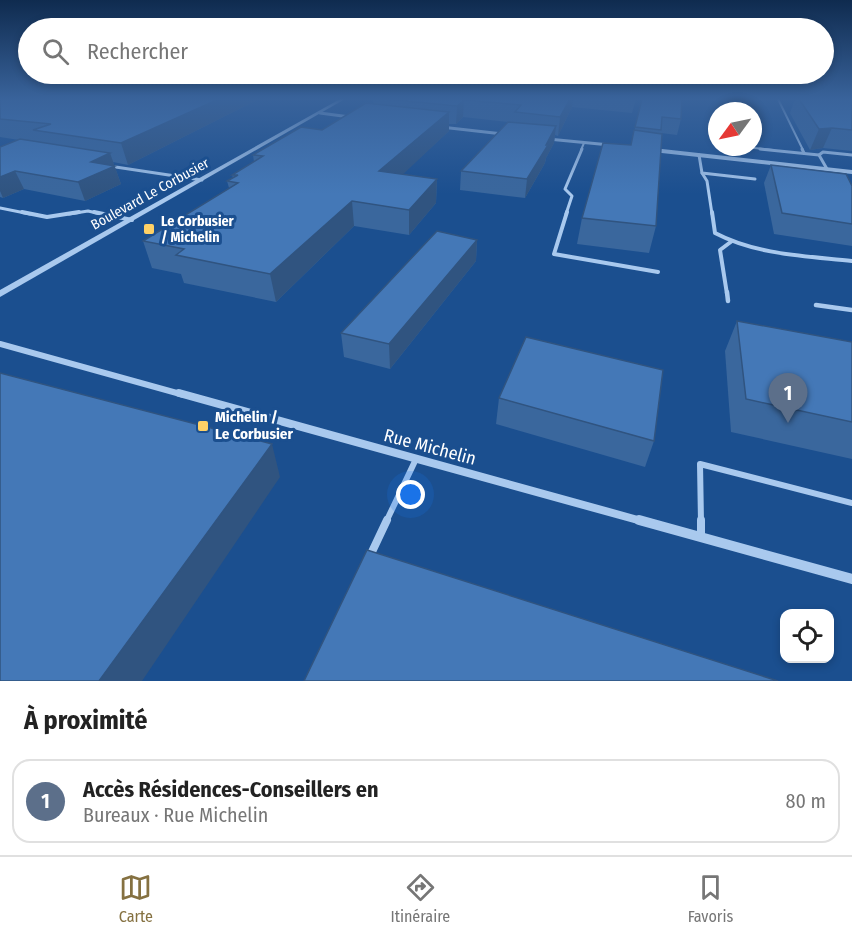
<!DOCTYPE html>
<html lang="fr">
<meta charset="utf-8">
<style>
:root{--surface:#fff;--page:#f6f6f6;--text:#222;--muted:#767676;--line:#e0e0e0;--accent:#857141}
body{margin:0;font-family:"Fira Sans Condensed",sans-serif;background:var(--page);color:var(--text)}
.controls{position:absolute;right:18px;bottom:18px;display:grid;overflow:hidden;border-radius:12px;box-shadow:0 3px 9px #0003}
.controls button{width:54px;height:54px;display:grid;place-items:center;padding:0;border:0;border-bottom:2px solid var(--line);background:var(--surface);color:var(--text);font:30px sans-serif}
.compass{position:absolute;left:708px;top:102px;width:54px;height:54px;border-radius:50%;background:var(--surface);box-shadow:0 3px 9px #0003;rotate:237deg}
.you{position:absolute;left:411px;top:495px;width:21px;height:21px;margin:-15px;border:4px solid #fff;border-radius:50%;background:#1a73e8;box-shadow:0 0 0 9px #1a73e833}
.badge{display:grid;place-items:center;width:39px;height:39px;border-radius:50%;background:var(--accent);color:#fff;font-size:20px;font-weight:700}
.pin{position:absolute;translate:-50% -50px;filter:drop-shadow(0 2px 3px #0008)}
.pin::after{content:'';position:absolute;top:32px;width:21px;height:18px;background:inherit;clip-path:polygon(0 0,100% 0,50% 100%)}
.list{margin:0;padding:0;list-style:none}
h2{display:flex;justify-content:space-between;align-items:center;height:78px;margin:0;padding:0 24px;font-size:26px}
h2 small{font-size:20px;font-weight:400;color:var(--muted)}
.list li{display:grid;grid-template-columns:39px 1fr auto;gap:18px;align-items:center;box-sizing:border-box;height:84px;margin:0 12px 12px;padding:0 12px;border:2px solid var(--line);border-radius:18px}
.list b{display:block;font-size:22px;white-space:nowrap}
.list p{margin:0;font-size:20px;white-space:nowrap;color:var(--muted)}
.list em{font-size:20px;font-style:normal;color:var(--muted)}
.icon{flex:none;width:33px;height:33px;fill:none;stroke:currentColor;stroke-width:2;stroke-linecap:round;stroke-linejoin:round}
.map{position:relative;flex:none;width:852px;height:681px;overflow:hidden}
.search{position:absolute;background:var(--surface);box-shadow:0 3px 9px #0003;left:18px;right:18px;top:18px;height:66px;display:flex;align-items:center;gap:15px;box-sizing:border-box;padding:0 21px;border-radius:33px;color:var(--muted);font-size:22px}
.sheet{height:174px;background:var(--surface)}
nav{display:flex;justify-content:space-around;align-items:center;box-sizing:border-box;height:84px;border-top:2px solid var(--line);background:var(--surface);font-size:16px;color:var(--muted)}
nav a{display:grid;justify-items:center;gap:3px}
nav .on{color:var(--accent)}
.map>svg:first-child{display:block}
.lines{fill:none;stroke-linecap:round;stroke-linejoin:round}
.service-far5{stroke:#a9c9ee;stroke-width:2}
.service-far4{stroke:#a9c9ee;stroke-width:3}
.service-far3{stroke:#a9c9ee;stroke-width:4}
.service-far2{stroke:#a9c9ee;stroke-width:4.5}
.service-far1{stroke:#a9c9ee;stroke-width:6}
.service{stroke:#a9c9ee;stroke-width:8}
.minor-far4{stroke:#a9c9ee;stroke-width:3}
.minor-far3{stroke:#a9c9ee;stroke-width:4}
.minor-far2{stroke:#a9c9ee;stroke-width:6}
.minor-far1{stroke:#a9c9ee;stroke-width:8}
.minor{stroke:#a9c9ee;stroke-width:10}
.tertiary{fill:#a9c9ee;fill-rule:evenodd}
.wall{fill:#3a679d}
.shaded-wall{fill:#305480}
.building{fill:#4478b7;stroke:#305480;stroke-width:1.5}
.poi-dot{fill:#ffd166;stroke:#1b4f8f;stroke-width:2}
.labels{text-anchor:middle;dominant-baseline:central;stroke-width:6;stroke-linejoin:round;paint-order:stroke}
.far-street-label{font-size:14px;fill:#fff;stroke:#1b4f8f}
.far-poi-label{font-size:14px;font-weight:bold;fill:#fff;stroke:#1b4f8f;text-anchor:start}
.poi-label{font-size:15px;font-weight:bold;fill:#fff;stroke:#1b4f8f;text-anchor:start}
.near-street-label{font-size:18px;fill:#fff;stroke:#1b4f8f}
</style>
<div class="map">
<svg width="852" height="681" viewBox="0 0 852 681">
<rect width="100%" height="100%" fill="#1b4f8f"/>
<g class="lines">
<g class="service-far5">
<polyline points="778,99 803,150"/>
<polyline points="745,147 773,150"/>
<polyline points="581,150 584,143"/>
</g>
<g class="service-far4">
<polyline points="760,149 819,155"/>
<polyline points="802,149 804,153"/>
<polyline points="699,155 702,173 755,179"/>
<polyline points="109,166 202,180"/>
<polyline points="827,169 819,155 823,152 852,155"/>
<polyline points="702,173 707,181 712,214"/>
<polyline points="0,208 30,214"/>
<polyline points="69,214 88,211 101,214"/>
<polyline points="566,214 572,196 565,189 582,149"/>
</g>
<g class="service-far3">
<polyline points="22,212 47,217 79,212"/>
<polyline points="94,212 132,220"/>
<polyline points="567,212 554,254 658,272"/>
<path d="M712,212l3,21c42,22 91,23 137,28"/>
<polyline points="727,294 720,250 732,241"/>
</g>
<g class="service-far2">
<polyline points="727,292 728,301"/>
<polyline points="816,305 852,310"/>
</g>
<g class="service-far1">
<polyline points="386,522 416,459"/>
<polyline points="701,522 700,464 852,503"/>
</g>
<g class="service">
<polyline points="701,520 701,536"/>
<polyline points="370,556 387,520"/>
</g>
<g class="minor-far4">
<polyline points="320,113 350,117"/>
<polyline points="441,127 503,134"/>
<polyline points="548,139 610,145"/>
</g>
<polyline class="minor-far3" points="653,150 852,172"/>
<polyline class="minor-far2" points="0,344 184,395"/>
<polyline class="minor-far1" points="179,393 645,522"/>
<polyline class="minor" points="639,520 852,579"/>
<polygon class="tertiary" points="340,99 345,99 0,297 0,290"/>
</g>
<g class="wall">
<polygon points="0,99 259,99 128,165 113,162 121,184 85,201 24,189 3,198 0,197 0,147 19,140 0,137"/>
<polygon points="373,99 636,99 632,113 572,107 558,136 555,135 554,143 546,158 545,163 525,198 460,190 461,171 508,122 463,117 456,124 449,124 449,131 402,174 437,179 436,203 409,235 354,226 276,302 184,283 181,274 152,268 143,241 229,188 227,181 233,178 232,175 254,162 253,155 322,130 373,104"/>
<polygon points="642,99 681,119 677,135 661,133 656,226 649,253 577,244 582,218 631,145"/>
<polygon points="795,99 852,99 852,151 823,148 810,150 790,113"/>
<polygon points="771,165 852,186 852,246 774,234 764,183"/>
<polygon points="477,240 476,261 390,369 344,357 341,333"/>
<polygon points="737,321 852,342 852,459 731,432 725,351"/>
<polygon points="499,398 654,441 645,467 496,424"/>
</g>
<g class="shaded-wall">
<polygon points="219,99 259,99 128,165 121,143"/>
<polygon points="570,99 573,99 572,107 558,136 560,117"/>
<polygon points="464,100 463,117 456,124 457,106"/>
<polygon points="449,112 449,131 381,195 379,171"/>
<polygon points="556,126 554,143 546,158 545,163 525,198 527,179"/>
<polygon points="832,128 823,148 810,150 819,129"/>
<polygon points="110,153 121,184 85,201 78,182 91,162"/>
<polygon points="15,171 24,189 3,198 0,191 0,177"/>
<polygon points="437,179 436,203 409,235 409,210"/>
<polygon points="352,201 354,226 276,302 270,274"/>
<polygon points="477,240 476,261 390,369 389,344"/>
<polygon points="272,444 280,477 142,681 99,681"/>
</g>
<g class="building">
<polygon points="0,99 219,99 121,143 33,130 51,124 0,119"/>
<polygon points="385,99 570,99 560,117 515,112 521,105 464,100 457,106"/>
<polygon points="642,99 682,99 681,119 662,117 661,130 635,127"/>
<polygon points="799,99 852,99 852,130 832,128 819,129"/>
<polygon points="366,103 449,112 379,171 437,179 409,210 352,201 270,274 176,255 184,249 143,241 238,183 227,181 238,175 232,175 263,156 253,155 301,127 322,130"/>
<polygon points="508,122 556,126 546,145 548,145 527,179 461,171"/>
<polygon points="634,130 662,134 656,226 582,218 603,143 631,145"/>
<polygon points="20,139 110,153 91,162 115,166 78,182 15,171 0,177 0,147"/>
<polygon points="771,165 846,174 852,186 852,224 782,213"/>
<polygon points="437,231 477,240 389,344 341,333"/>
<polygon points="737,321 852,342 852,422 746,399"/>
<polygon points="526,337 663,370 654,441 499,398"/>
<polygon points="0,373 272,444 99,681 0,681"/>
<polygon points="367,550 778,681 304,681"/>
</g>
<linearGradient id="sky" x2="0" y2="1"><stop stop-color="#0f2b4f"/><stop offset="0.51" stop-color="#39639b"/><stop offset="1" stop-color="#39639b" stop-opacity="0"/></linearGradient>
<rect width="852" height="194" fill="url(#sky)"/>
<g class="poi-dot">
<rect x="143" y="223" width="12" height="12" rx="3"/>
<rect x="197" y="420" width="12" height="12" rx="3"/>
</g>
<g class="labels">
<g class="far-street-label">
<text transform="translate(150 194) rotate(-29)">Boulevard Le Corbusier</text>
</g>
<g class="far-poi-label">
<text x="161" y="221">Le Corbusier<tspan x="161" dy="16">/ Michelin</tspan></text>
</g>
<g class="poi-label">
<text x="215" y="417">Michelin /<tspan x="215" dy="17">Le Corbusier</tspan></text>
</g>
<g class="near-street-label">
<text transform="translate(430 447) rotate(15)">Rue Michelin</text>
</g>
</g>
</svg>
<div class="controls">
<button><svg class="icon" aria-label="locate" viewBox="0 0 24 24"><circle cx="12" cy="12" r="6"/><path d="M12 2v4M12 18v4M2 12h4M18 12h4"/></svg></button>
</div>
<svg class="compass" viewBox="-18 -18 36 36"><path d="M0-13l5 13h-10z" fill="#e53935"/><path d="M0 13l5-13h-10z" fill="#767676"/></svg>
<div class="you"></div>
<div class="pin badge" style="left:788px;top:423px;background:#5c6f8a">1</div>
<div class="search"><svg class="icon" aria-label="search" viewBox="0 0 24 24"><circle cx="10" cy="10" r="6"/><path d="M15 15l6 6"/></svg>Rechercher</div>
</div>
<section class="sheet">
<h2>À proximité<small></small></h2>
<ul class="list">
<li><span class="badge" style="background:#5c6f8a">1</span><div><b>Accès Résidences-Conseillers en</b><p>Bureaux · Rue Michelin</p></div><em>80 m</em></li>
</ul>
</section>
<nav>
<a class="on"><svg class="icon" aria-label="map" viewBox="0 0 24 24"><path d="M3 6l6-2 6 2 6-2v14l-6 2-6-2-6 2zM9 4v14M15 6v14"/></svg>Carte</a>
<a><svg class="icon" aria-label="directions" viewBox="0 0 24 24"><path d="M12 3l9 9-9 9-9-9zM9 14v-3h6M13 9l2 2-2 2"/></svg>Itinéraire</a>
<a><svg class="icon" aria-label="saved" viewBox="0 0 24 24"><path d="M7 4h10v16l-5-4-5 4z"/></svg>Favoris</a>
</nav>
